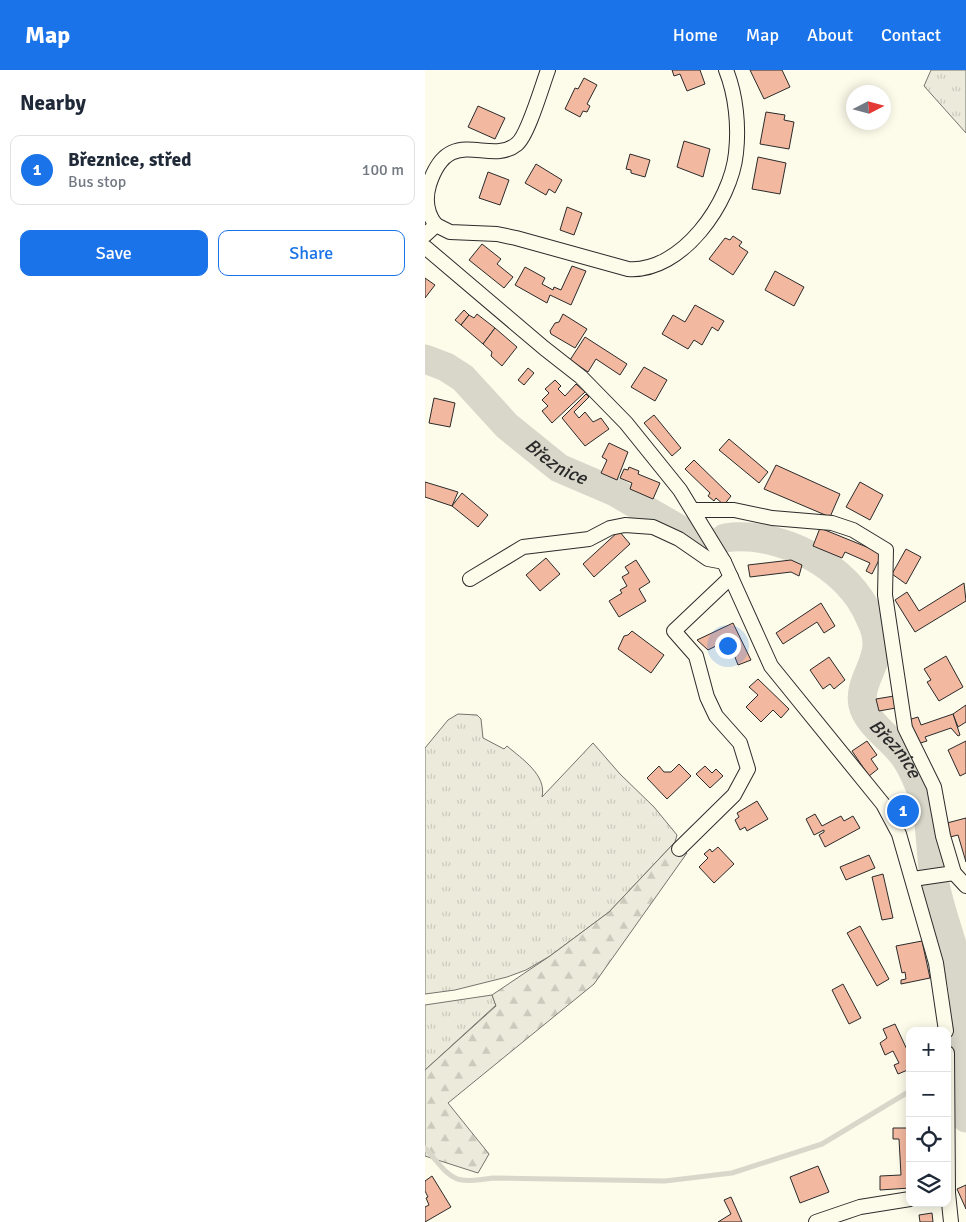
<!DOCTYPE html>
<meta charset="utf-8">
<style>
:root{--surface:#fff;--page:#f2f2f3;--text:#1f2937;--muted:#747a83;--line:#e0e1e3;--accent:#1a73e8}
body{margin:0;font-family:Signika,sans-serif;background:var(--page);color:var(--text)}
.controls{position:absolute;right:15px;bottom:15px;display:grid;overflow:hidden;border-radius:10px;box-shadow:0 2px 12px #0003}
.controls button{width:45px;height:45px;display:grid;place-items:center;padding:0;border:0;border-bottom:1px solid var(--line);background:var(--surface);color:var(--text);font:25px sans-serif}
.compass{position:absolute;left:421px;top:15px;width:45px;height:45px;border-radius:50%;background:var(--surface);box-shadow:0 2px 12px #0003;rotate:84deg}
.you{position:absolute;left:302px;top:575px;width:18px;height:18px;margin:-12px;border:4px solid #fff;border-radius:50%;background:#1a73e8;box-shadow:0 0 0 8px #1a73e833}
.badge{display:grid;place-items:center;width:32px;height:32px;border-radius:50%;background:var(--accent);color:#fff;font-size:16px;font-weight:700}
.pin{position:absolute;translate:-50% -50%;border:2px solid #fff;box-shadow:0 1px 5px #0006}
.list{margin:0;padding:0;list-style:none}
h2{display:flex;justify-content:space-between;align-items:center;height:65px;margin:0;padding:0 20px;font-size:21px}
h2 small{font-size:16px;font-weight:400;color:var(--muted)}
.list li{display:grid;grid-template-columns:32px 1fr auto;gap:15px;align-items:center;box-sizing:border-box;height:70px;margin:0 10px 10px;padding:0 10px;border:1px solid var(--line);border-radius:10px}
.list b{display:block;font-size:19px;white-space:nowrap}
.list p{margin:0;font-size:16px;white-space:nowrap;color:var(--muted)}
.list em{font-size:16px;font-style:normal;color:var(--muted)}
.actions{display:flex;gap:10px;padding:15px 20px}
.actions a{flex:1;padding:11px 0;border:1px solid var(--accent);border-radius:10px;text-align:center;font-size:18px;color:var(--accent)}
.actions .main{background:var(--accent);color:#fff}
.icon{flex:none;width:28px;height:28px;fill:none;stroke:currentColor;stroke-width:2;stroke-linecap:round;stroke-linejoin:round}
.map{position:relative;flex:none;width:541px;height:1152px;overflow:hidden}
header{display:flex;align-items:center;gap:30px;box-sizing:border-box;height:70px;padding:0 25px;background:var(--accent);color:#fff}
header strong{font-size:24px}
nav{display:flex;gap:28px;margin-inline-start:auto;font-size:18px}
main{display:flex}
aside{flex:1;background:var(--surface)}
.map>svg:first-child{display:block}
.grass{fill:url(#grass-tufts);stroke:#74746e}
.forest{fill:url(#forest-firs);stroke:#74746e}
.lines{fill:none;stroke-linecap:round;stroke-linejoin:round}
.stream{stroke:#d8d7c9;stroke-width:5}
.river{stroke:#d8d7c9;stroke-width:29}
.building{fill:#f2b8a0;stroke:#2b2b2b}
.street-casing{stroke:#2b2b2b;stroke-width:16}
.street{stroke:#fdfbea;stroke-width:14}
.labels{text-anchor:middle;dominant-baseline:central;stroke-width:4;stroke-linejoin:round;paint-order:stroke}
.water-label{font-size:19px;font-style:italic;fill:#2b2b2b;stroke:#fdfbea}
</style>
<header>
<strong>Map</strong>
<nav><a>Home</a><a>Map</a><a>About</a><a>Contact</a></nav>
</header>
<main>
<aside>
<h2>Nearby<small></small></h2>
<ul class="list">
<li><span class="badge">1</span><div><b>Březnice, střed</b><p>Bus stop</p></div><em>100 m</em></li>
</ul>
<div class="actions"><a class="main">Save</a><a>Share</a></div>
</aside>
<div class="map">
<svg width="541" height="1152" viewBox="0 0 541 1152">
<defs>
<pattern id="grass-tufts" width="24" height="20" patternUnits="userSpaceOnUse" patternTransform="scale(1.25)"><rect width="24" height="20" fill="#ecebdb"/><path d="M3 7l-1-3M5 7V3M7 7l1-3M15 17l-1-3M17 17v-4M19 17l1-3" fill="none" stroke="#cbcabc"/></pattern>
<pattern id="forest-firs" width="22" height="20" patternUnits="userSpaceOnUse" patternTransform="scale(1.25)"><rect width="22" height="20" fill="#ecebdb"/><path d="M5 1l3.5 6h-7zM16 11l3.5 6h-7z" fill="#cbcabc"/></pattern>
</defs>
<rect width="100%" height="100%" fill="#fdfbea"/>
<g class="grass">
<polygon points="506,0 541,0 541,63 499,16"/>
<path d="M33,644l19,1 4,4 2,19 21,11 3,-3c15,13 40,29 35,51l51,-54 27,31 34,33 23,28 -2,7 -66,70 -59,44 -24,14 -19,7 -52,13 -30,4v-246l23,-28z"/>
<polygon points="67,925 71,935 0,1000 0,935"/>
</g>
<polygon class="forest" points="250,772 262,783 169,914 23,1033 64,1084 53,1103 0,1086 0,1000 71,936 67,925 125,886 184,842"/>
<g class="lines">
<g class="stream">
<polyline points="510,813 522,818"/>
<polyline points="523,1004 538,999"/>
<path d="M0,1078c28,31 25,37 68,30l172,3 67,-8 90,-29 88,-53"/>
</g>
<g class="river">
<path id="s1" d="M0,289l21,8 17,11 44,48 52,42 56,24 76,44 13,3"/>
<path id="s2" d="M300,468c55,-8 124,28 145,80 4,8 7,16 7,25 1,21 -19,41 -14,62 4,18 26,32 37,46 10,11 19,33 24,47 8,24 6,60 11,86 7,36 23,70 28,106 3,42 -7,86 3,128"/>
</g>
</g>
<g class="building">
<polygon points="247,0 275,0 280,14 262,21 255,4 249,6"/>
<polygon points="325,0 357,0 365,17 339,29"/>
<polygon points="159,8 172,15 162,34 165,36 162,42 158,41 155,47 140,39 150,18 153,19"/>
<polygon points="53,36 80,48 70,69 43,57"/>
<polygon points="341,42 360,45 359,50 369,52 364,79 335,74"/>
<polygon points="259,71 285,79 278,107 252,97"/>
<polygon points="205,84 225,90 220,107 206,103 206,100 201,99"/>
<polygon points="333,87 361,93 355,124 327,119"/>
<polygon points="111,94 137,110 130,123 124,119 121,125 100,113"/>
<polygon points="63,102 84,110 75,135 54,128"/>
<polygon points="142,137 157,143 149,165 135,160"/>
<polygon points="308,166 317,172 314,176 323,182 308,205 284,189 300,168 305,170"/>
<polygon points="57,174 76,189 72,194 88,207 79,218 44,190"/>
<polygon points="147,196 161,201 146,235 125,225 122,233 90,215 100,197 120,208 117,214 128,220 129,217 136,220"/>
<polygon points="350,201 379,217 369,236 340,220"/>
<polygon points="0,208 10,215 0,228"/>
<polygon points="270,235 299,251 293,261 287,257 277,275 269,270 263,279 237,264 248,245 260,252"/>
<polygon points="39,240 44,245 36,255 30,250"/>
<polygon points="52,244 70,258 58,274 36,255 44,245 49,248"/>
<polygon points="138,244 162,259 150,278 126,264 125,261 130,253 134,252"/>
<polygon points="70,258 92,277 77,296 66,286 67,282 58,274"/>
<polygon points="160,267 202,294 195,305 171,289 163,302 145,290"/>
<polygon points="219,297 242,310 230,331 206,317"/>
<polygon points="103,298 109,303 99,315 93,310"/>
<polygon points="130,310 136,316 133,319 140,326 151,314 160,322 127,353 117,341 123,336 117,330 124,323 120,319"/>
<polygon points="161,324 164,327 149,342 154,348 160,342 168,352 176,348 184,359 160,376 137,348"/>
<polygon points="9,328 30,333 25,357 4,353"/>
<polygon points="229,345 256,378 247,386 219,353"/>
<polygon points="304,369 343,402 334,413 294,380"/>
<polygon points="184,373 203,382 192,410 176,403 182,390 177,387"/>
<polygon points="269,390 306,426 299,435 291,428 289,431 283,426 285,423 260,399"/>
<polygon points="351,395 415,424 405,447 339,419"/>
<polygon points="204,397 214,401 213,404 235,413 228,429 205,419 207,413 195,408 199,399 203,400"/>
<polygon points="0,412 33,422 27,436 0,427"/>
<polygon points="435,412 458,425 445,450 421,437"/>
<polygon points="37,423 63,445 53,457 27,436"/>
<polygon points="395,458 454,482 456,486 447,504 441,501 445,493 420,482 417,488 388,476"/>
<polygon points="194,461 205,474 169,507 158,494"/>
<polygon points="481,479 496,487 481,514 467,504"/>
<polygon points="121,488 135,504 115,521 101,505"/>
<polygon points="211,490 225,512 214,519 221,531 194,547 184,531 197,523 195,520 202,516 197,507 204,503 200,497"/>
<polygon points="366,490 377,495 374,506 366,502 325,507 323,495"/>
<polygon points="539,513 541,531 490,562 470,530 482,522 494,541"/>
<polygon points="396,533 410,556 399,563 392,552 358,574 351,563"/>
<polygon points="308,553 326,590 313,595 308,582 301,586 295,574 283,580 272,570"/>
<polygon points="207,561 239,585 226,603 193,579 199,566 203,565"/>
<polygon points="521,586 538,617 514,631 502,612 506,610 499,599"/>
<polygon points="404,587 420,610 409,619 405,614 398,619 385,600"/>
<polygon points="333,609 364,639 356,648 348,640 336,652 321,637 333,625 324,617"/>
<polygon points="469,626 471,638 454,641 451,629"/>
<polygon points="541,635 541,652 533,657 528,644"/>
<polygon points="528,644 535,665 533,666 526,658 500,667 502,671 492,674 483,650 493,647 496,655"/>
<polygon points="442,671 452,685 446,689 453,699 444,706 427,681"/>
<polygon points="541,671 541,703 535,706 523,680"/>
<polygon points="254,694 266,706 242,729 222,708 234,696 239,702 246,702"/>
<polygon points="280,696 287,703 291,699 298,706 285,718 271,704"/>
<polygon points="332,731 343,749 322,761 320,757 315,760 310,750 314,747 312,743"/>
<polygon points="390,744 397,756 416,746 419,751 428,746 435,758 400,777 394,765 399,762 399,760 389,765 381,749"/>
<polygon points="541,748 541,792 533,765 525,767 522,753"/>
<polygon points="293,777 309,794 289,813 274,797 283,788 279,784 285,779 287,782"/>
<polygon points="444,785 450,798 421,810 415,797"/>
<polygon points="458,804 468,848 457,850 447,807"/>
<polygon points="435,856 464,909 452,916 422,863"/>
<polygon points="497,871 505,908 476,914 476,910 481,909 480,902 477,903 471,876"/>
<polygon points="418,914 436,948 424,954 407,920"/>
<polygon points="470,954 485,986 485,999 473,1004 469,995 474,993 468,981 460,985 455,973 462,968 458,959"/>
<polygon points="468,1058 485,1058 485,1118 455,1120 455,1106 476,1105 474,1069 468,1069"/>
<polygon points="393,1096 404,1122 375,1133 365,1107"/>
<polygon points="7,1106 26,1137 0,1152 0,1137 4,1135 1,1128 3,1127 0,1121 0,1111"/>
<polygon points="541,1115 541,1139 532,1119"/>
<polygon points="306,1127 317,1152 293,1152 306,1144 299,1130"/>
<polygon points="507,1143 508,1152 495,1152 494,1145"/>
</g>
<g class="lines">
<defs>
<g id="street">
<path d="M11,155c-9,-11 -11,-26 -7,-40 20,-63 60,-18 88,-41 11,-9 25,-58 31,-74"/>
<path d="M0,165l11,-10 14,7 47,2 19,4 112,31c54,4 103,-67 108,-116 3,-27 0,-58 -10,-83"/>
<polyline points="0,177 119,278 156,307 201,353 255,420 299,492 346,596 458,734 474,764 511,893 521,961"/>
<polyline points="269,440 309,440 347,448 407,453 428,460 461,480 460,525 480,658 509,717 518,766 529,803 541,816"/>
<polyline points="45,509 98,477 164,469 185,458 200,455 228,457 254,469 283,489 299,492"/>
<polyline points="254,779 309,725 323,699 315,673 291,646 282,627 271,586 249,561 306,507"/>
<polyline points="488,809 529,803"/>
<polyline points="522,983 523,1123 526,1152"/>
<polyline points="391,1152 435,1137 485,1129"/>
</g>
</defs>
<use href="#street" class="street-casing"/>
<use href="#street" class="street"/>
</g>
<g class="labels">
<g class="water-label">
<text stroke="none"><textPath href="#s1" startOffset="169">Březnice</textPath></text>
<text stroke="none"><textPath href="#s2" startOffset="322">Březnice</textPath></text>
</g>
</g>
</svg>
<div class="controls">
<button>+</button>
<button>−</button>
<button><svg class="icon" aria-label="locate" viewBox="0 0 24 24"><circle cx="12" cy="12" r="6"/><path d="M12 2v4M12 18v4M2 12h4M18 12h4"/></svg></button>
<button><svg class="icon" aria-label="layers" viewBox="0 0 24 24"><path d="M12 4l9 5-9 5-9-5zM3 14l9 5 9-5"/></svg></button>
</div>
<svg class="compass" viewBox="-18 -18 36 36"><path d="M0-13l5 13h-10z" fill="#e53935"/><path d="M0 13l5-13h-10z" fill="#747a83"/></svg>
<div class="you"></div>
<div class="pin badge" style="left:478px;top:741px">1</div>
</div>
</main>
